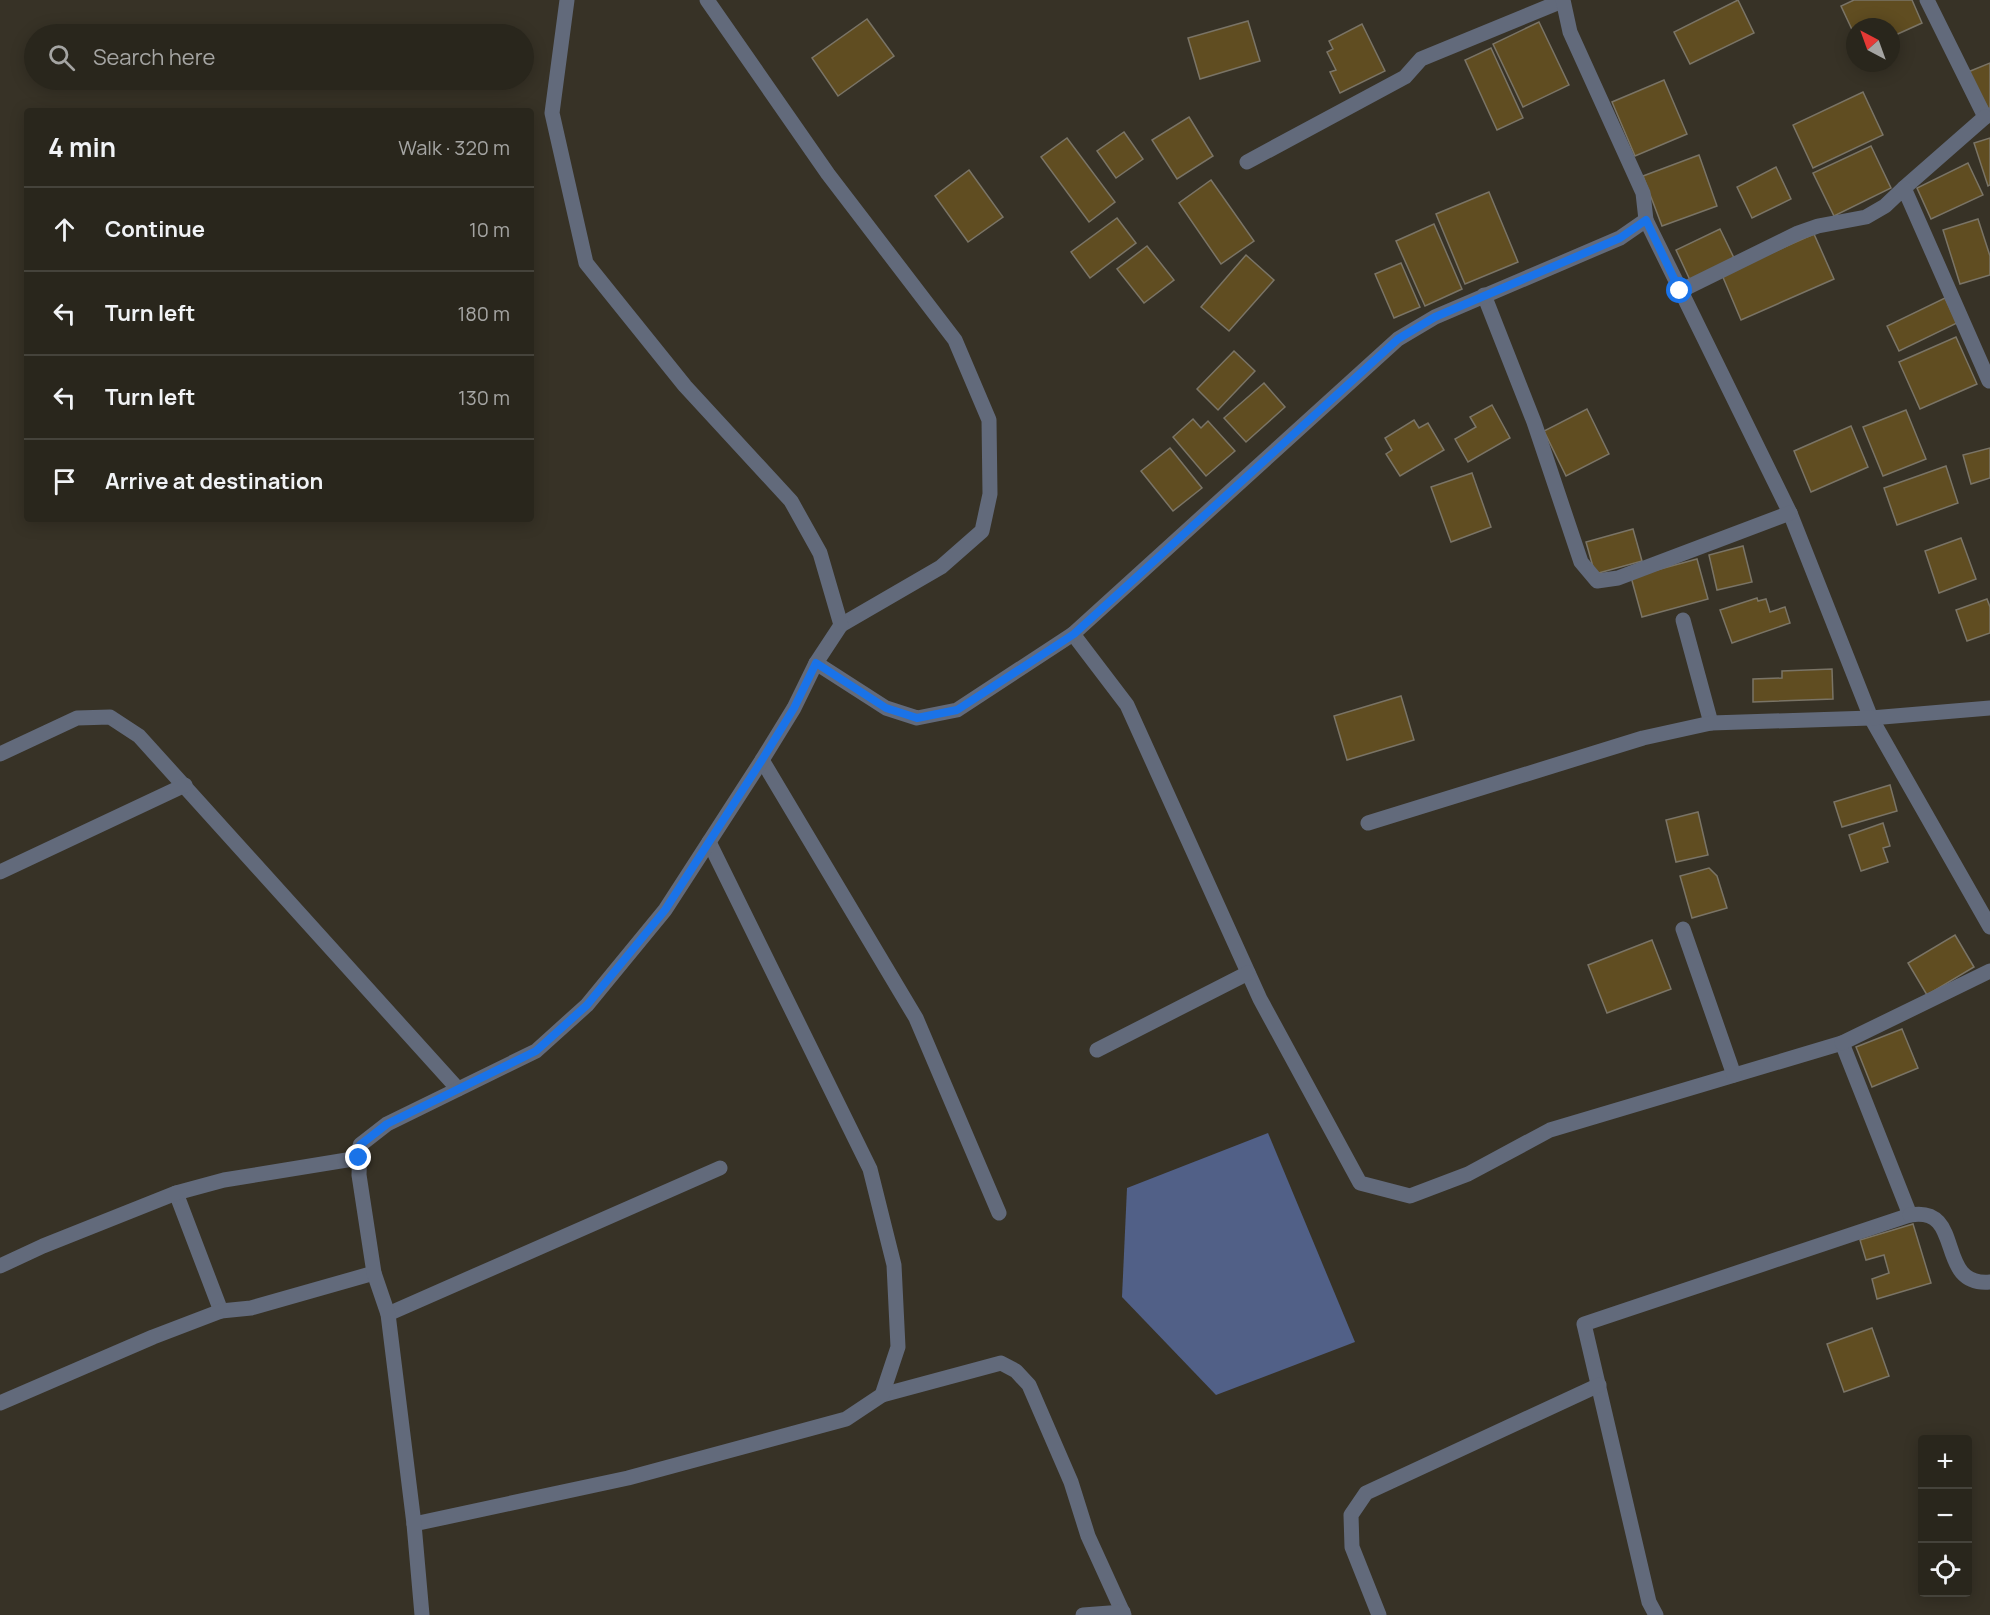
<!DOCTYPE html>
<meta charset="utf-8">
<style>
:root{--surface:#29261c;--page:#312e25;--text:#f1f3f6;--muted:#a5a5a3;--line:#45433b}
body{margin:0;font-family:Manrope,sans-serif;background:var(--page);color:var(--text)}
.controls{position:absolute;right:18px;bottom:18px;display:grid;overflow:hidden;border-radius:6px;box-shadow:0 3px 15px #0003}
.controls button{width:54px;height:54px;display:grid;place-items:center;padding:0;border:0;border-bottom:2px solid var(--line);background:var(--surface);color:var(--text);font:30px sans-serif}
.compass{position:absolute;left:1846px;top:18px;width:54px;height:54px;border-radius:50%;background:var(--surface);box-shadow:0 3px 15px #0003;rotate:319deg}
.stop{position:absolute;width:18px;height:18px;margin:-14px;border:4px solid #1a73e8;border-radius:50%;background:#fff}
.stop.end{background:#1a73e8;border-color:#fff;box-shadow:0 2px 6px #0008}
.list{margin:0;padding:0;list-style:none}
h2{display:flex;justify-content:space-between;align-items:center;height:78px;margin:0;padding:0 24px;font-size:26px}
h2 small{font-size:20px;font-weight:400;color:var(--muted)}
.list li{display:grid;grid-template-columns:39px 1fr auto;gap:18px;align-items:center;box-sizing:border-box;height:84px;padding:0 24px;border-top:2px solid var(--line)}
.list b{display:block;font-size:22px;white-space:nowrap}
.list em{font-size:20px;font-style:normal;color:var(--muted)}
.icon{flex:none;width:33px;height:33px;fill:none;stroke:currentColor;stroke-width:2;stroke-linecap:round;stroke-linejoin:round}
.map{position:relative;flex:none;width:1990px;height:1615px;overflow:hidden}
.search{position:absolute;background:var(--surface);box-shadow:0 3px 15px #0003;left:24px;top:24px;width:510px;height:66px;display:flex;align-items:center;gap:15px;box-sizing:border-box;padding:0 21px;border-radius:33px;color:var(--muted);font-size:22px}
.panel{position:absolute;background:var(--surface);box-shadow:0 3px 15px #0003;left:24px;top:108px;width:510px;height:414px;border-radius:6px}
.map>svg:first-child{display:block}
.water{fill:#516087}
.building{fill:#604d21;stroke:#7a7466;stroke-width:1.5}
.lines{fill:none;stroke-linecap:round;stroke-linejoin:round}
.minor{stroke:#626a7b;stroke-width:15}
.route{stroke:#1a73e8;stroke-width:8}
</style>
<div class="map">
<svg width="1990" height="1615" viewBox="0 0 1990 1615">
<rect width="100%" height="100%" fill="#373226"/>
<polygon class="water" points="1268,1133 1355,1342 1216,1395 1122,1297 1127,1188"/>
<g class="building">
<polygon points="1738,0 1754,33 1690,64 1674,32"/>
<polygon points="1854,0 1912,0 1922,23 1891,37 1891,27 1855,27 1855,36 1841,6"/>
<polygon points="867,19 894,56 838,96 812,58"/>
<polygon points="1248,21 1260,61 1200,79 1188,38"/>
<polygon points="1539,22 1569,85 1523,107 1493,44"/>
<polygon points="1362,24 1385,71 1340,93 1330,72 1336,70 1327,52 1333,49 1329,41"/>
<polygon points="1491,48 1523,118 1497,130 1465,60"/>
<polygon points="1990,63 1990,112 1968,72"/>
<polygon points="1664,80 1687,134 1635,156 1612,102"/>
<polygon points="1863,92 1883,135 1813,168 1793,125"/>
<polygon points="1189,117 1213,156 1177,179 1152,140"/>
<polygon points="1124,132 1143,159 1116,178 1097,151"/>
<polygon points="1067,138 1115,202 1089,222 1041,157"/>
<polygon points="1990,138 1990,185 1988,186 1974,143"/>
<polygon points="1871,146 1891,188 1834,216 1813,173"/>
<polygon points="1699,155 1717,206 1662,226 1643,176"/>
<polygon points="1968,163 1983,195 1931,219 1917,188"/>
<polygon points="1776,167 1791,199 1752,218 1737,187"/>
<polygon points="969,170 1003,217 968,242 935,196"/>
<polygon points="1211,180 1254,241 1221,264 1179,203"/>
<polygon points="1489,192 1518,262 1465,284 1436,214"/>
<polygon points="1117,218 1136,243 1090,278 1071,252"/>
<polygon points="1978,219 1990,256 1990,275 1960,284 1943,230"/>
<polygon points="1434,224 1462,289 1425,306 1396,241"/>
<polygon points="1720,229 1734,258 1690,280 1676,250"/>
<polygon points="1814,234 1834,279 1741,320 1722,275"/>
<polygon points="1147,246 1174,280 1144,303 1117,269"/>
<polygon points="1246,255 1274,280 1229,331 1201,307"/>
<polygon points="1401,263 1420,307 1394,318 1375,274"/>
<polygon points="1945,298 1957,323 1899,351 1887,326"/>
<polygon points="1956,337 1977,384 1920,409 1899,362"/>
<polygon points="1234,351 1255,371 1218,410 1197,389"/>
<polygon points="1264,383 1285,407 1246,442 1224,418"/>
<polygon points="1492,405 1510,438 1468,462 1455,439 1476,427 1470,417"/>
<polygon points="1587,409 1609,454 1566,476 1544,431"/>
<polygon points="1906,410 1926,459 1883,476 1863,427"/>
<polygon points="1193,419 1201,428 1208,421 1235,451 1206,476 1173,437"/>
<polygon points="1414,420 1419,428 1428,423 1444,450 1400,476 1386,454 1392,450 1385,438"/>
<polygon points="1851,426 1868,467 1811,492 1794,451"/>
<polygon points="1170,448 1202,488 1173,511 1141,471"/>
<polygon points="1990,448 1990,478 1971,484 1963,455"/>
<polygon points="1946,466 1958,503 1897,525 1884,488"/>
<polygon points="1472,473 1491,527 1451,542 1431,487"/>
<polygon points="1633,529 1642,561 1595,574 1586,542"/>
<polygon points="1961,538 1976,579 1939,593 1925,551"/>
<polygon points="1743,546 1752,582 1717,590 1709,555"/>
<polygon points="1697,559 1708,599 1642,617 1631,577"/>
<polygon points="1757,598 1758,601 1766,599 1770,612 1785,607 1790,623 1732,643 1720,610"/>
<polygon points="1987,599 1990,607 1990,633 1967,641 1956,610"/>
<polygon points="1832,669 1833,699 1753,702 1753,679 1782,678 1782,671"/>
<polygon points="1401,696 1414,740 1347,760 1334,716"/>
<polygon points="1890,785 1897,811 1842,827 1834,802"/>
<polygon points="1698,812 1708,855 1676,862 1666,820"/>
<polygon points="1883,823 1890,846 1883,848 1888,862 1861,871 1849,835"/>
<polygon points="1709,868 1717,876 1727,908 1692,918 1680,876"/>
<polygon points="1955,935 1974,967 1927,995 1908,963"/>
<polygon points="1652,940 1671,989 1607,1013 1588,965"/>
<polygon points="1902,1029 1918,1068 1872,1087 1856,1047"/>
<polygon points="1913,1224 1931,1283 1877,1299 1872,1279 1889,1273 1884,1255 1866,1260 1860,1240"/>
<polygon points="1872,1328 1889,1376 1844,1392 1827,1344"/>
</g>
<g class="lines">
<g class="minor">
<polyline points="707,0 828,174 955,340 989,420 990,494 982,531 941,567 841,625"/>
<polyline points="1927,0 1985,117 1990,115"/>
<polyline points="1247,162 1405,77 1421,59 1562,1"/>
<polyline points="1904,188 1985,117"/>
<polyline points="1646,220 1790,513 1871,718 1990,927"/>
<polyline points="1680,291 1798,233 1818,226 1866,217 1885,206 1904,188 1989,381"/>
<polyline points="1484,295 1534,422 1581,562 1597,581 1618,578 1790,513"/>
<polyline points="1683,620 1711,723"/>
<polyline points="1073,634 1127,705 1260,999 1360,1183 1410,1196 1468,1174 1550,1130 1842,1043 1910,1215 1584,1324 1649,1602 1656,1615"/>
<polyline points="816,663 886,708 917,718 957,710 1073,634 1398,339 1435,317 1620,238 1646,220 1643,193 1570,32 1563,0"/>
<polyline points="0,754 77,718 110,717 139,736 458,1089"/>
<polyline points="762,760 916,1018 999,1213"/>
<polyline points="1368,823 1643,738 1711,723 1871,718 1990,708"/>
<polyline points="0,872 185,785"/>
<polyline points="1683,929 1734,1075"/>
<polyline points="1842,1043 1990,971"/>
<polyline points="1097,1050 1248,973"/>
<polyline points="176,1193 221,1311"/>
<path d="M1910,1215c56,-10 24,72 80,67"/>
<polyline points="0,1266 43,1246 176,1193 224,1180 359,1158"/>
<polyline points="388,1314 720,1168"/>
<polyline points="882,1395 1001,1363 1016,1371 1029,1385 1071,1482 1088,1536 1124,1615"/>
<polyline points="0,1403 153,1337 221,1311 251,1308 374,1273"/>
<polyline points="414,1524 628,1478 846,1419 882,1395 898,1347 894,1265 870,1169 709,842"/>
<polyline points="422,1615 414,1524 388,1314 374,1273 359,1175 360,1145 387,1124 536,1051 587,1005 665,910 762,760 794,708 816,663 841,625 820,553 791,501 685,386 586,263 552,113 567,0"/>
<polyline points="1083,1615 1123,1612"/>
<polyline points="1379,1615 1352,1547 1351,1515 1366,1493 1599,1385"/>
</g>
</g>
<g class="lines">
<polyline class="route" points="359,1158 360,1145 387,1124 536,1051 587,1005 665,910 762,760 794,708 816,663 886,708 917,718 957,710 1074,634 1398,339 1435,317 1620,238 1646,220 1680,291"/>
</g>
</svg>
<div class="controls">
<button>+</button>
<button>−</button>
<button><svg class="icon" aria-label="locate" viewBox="0 0 24 24"><circle cx="12" cy="12" r="6"/><path d="M12 2v4M12 18v4M2 12h4M18 12h4"/></svg></button>
</div>
<svg class="compass" viewBox="-18 -18 36 36"><path d="M0-13l5 13h-10z" fill="#e53935"/><path d="M0 13l5-13h-10z" fill="#a5a5a3"/></svg>
<div class="stop" style="left:1680px;top:291px"></div>
<div class="stop end" style="left:359px;top:1158px"></div>
<div class="search"><svg class="icon" aria-label="search" viewBox="0 0 24 24"><circle cx="10" cy="10" r="6"/><path d="M15 15l6 6"/></svg>Search here</div>
<section class="panel">
<h2>4 min<small>Walk · 320 m</small></h2>
<ul class="list">
<li><svg class="icon" aria-label="ahead" viewBox="0 0 24 24"><path d="M12 20V5M6 11l6-6 6 6"/></svg><div><b>Continue</b></div><em>10 m</em></li>
<li><svg class="icon" aria-label="left" viewBox="0 0 24 24"><path d="M17 20v-9H6M10 6l-5 5 5 5"/></svg><div><b>Turn left</b></div><em>180 m</em></li>
<li><svg class="icon" aria-label="left" viewBox="0 0 24 24"><path d="M17 20v-9H6M10 6l-5 5 5 5"/></svg><div><b>Turn left</b></div><em>130 m</em></li>
<li><svg class="icon" aria-label="arrive" viewBox="0 0 24 24"><path d="M6 21V4h12l-3 4 3 4H6"/></svg><div><b>Arrive at destination</b></div></li>
</ul>
</section>
</div>
